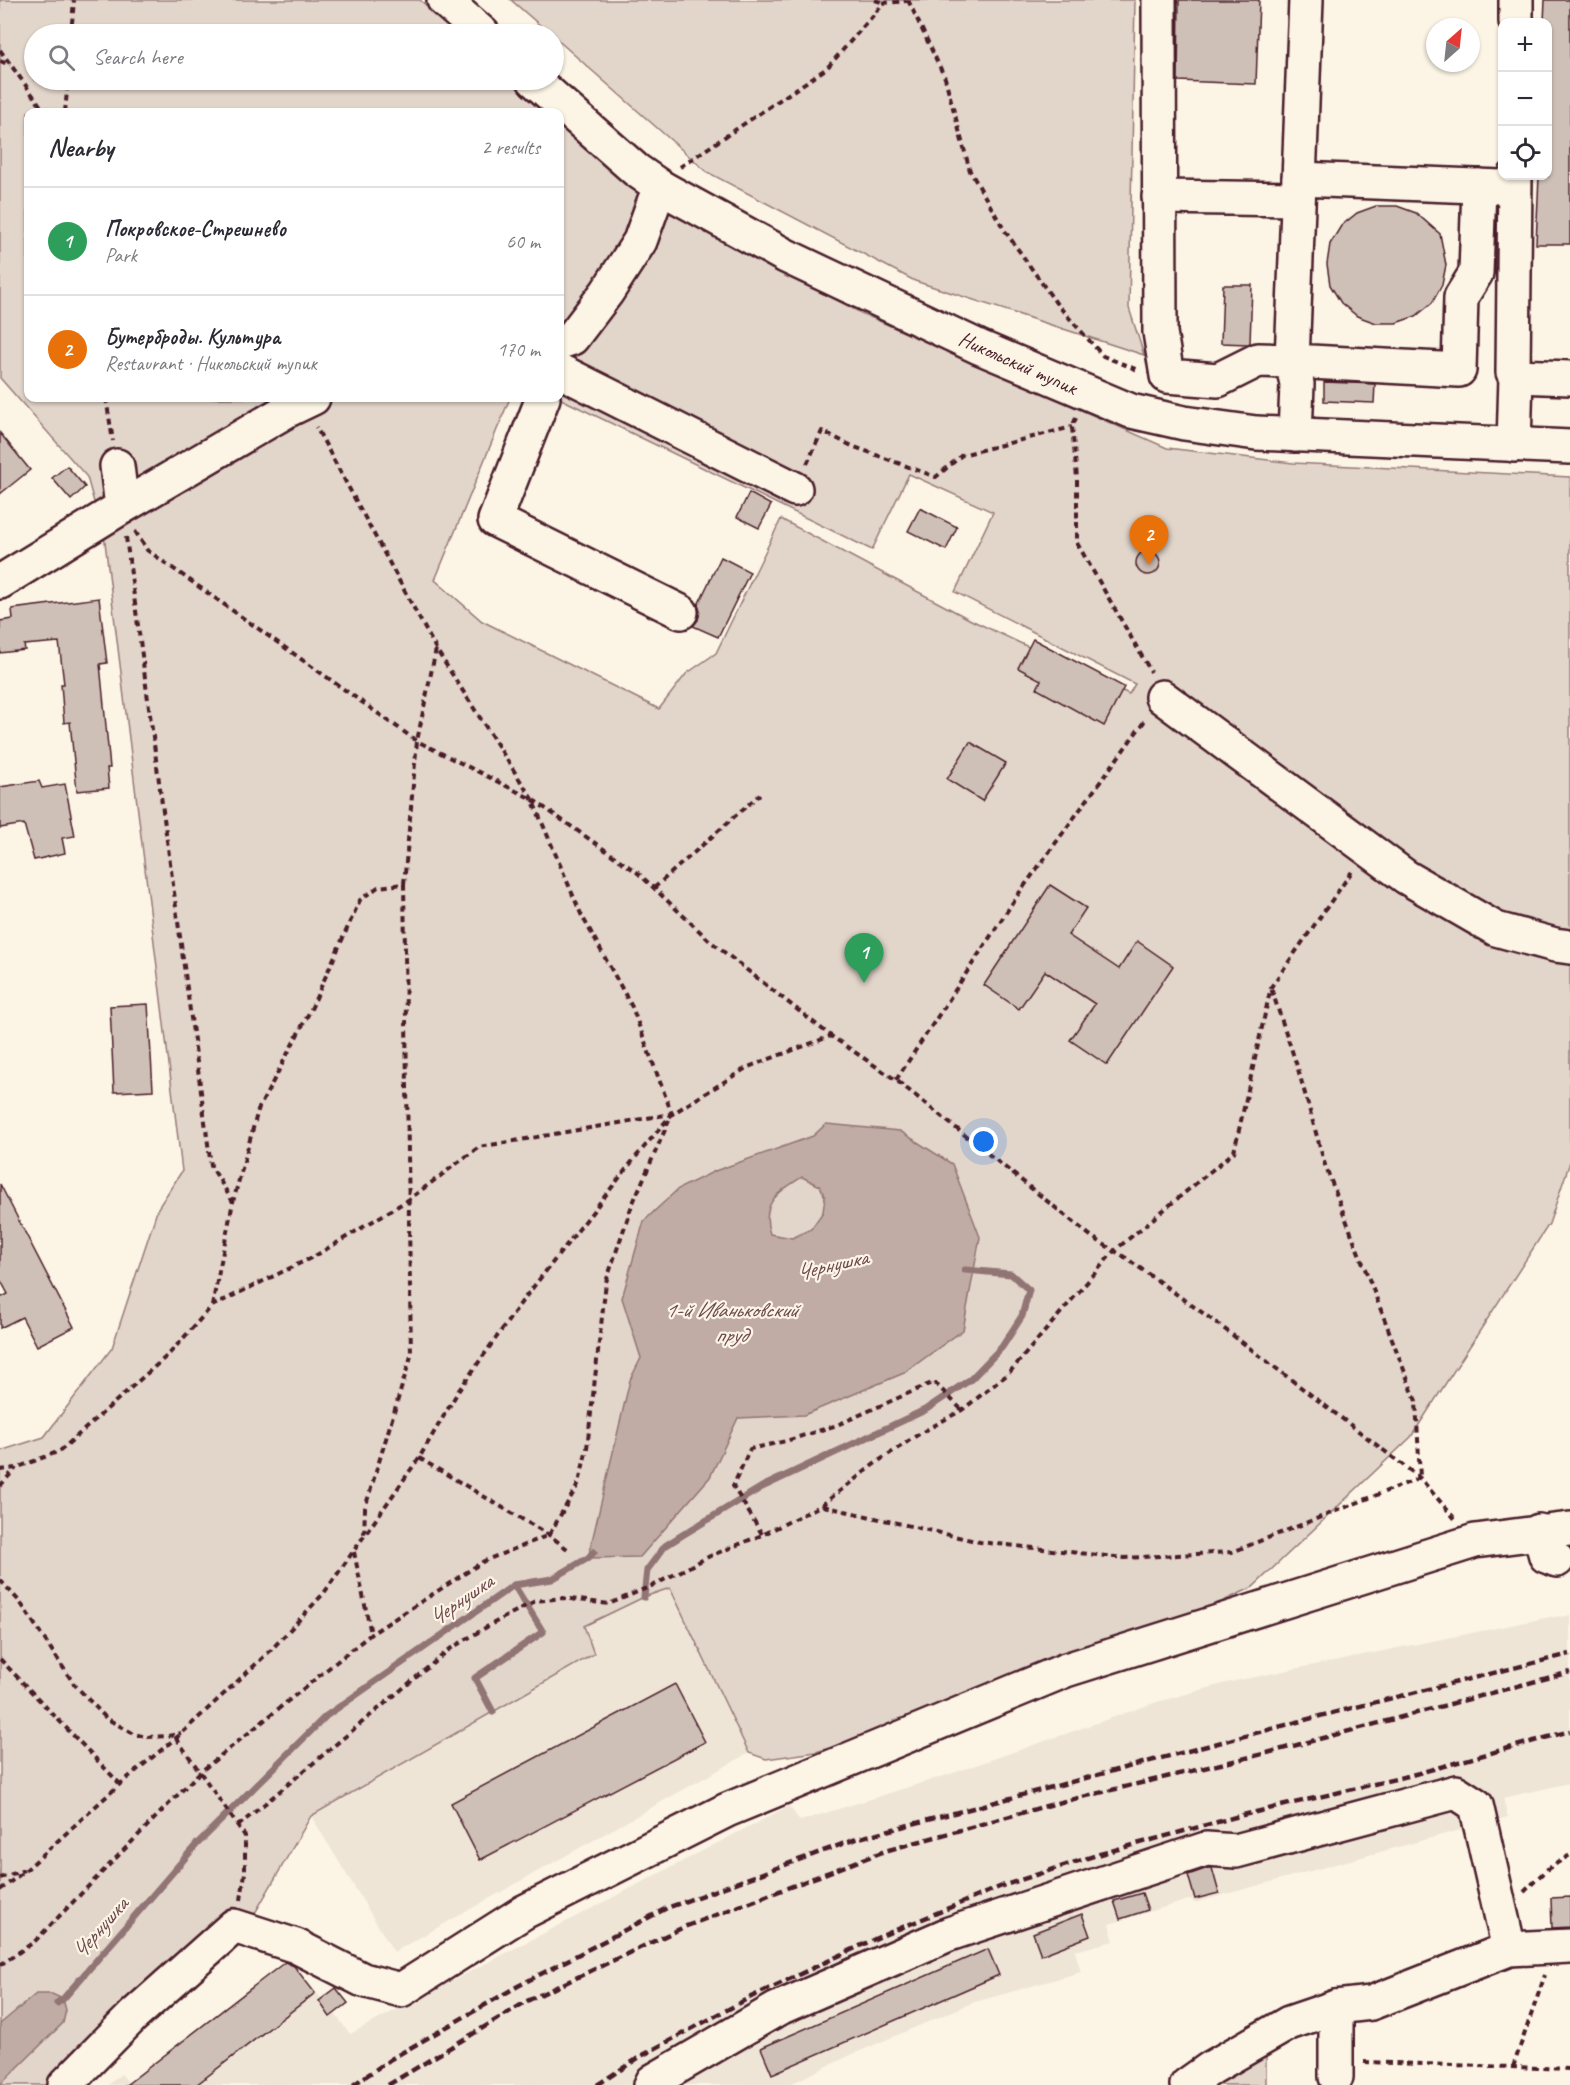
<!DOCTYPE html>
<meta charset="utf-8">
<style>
:root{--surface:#fff;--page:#f7f7f7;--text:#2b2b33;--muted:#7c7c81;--line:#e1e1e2;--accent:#4a1f2b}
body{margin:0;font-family:Caveat,sans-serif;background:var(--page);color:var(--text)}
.controls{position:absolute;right:18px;top:18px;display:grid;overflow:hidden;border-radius:12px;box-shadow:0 2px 4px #0004}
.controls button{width:54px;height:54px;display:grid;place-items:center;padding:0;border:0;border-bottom:2px solid var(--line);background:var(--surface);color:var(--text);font:30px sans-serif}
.compass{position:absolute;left:1426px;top:18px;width:54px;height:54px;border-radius:50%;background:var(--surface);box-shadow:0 2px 4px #0004;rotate:27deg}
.you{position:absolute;left:984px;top:1142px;width:21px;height:21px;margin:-15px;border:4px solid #fff;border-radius:50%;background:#1a73e8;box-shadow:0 0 0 9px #1a73e833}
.badge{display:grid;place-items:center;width:39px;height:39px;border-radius:50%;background:var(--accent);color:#fff;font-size:20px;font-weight:700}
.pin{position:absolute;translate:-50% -50px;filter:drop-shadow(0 2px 3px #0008)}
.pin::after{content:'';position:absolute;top:32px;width:21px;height:18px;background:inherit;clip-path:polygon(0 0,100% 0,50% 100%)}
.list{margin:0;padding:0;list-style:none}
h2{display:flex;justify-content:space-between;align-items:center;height:78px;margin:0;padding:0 24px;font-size:26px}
h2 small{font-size:20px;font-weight:400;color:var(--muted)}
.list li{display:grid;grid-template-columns:39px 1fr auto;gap:18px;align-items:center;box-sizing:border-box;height:108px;padding:0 24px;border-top:2px solid var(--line)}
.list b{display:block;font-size:22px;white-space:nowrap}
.list p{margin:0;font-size:20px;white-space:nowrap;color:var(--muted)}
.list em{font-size:20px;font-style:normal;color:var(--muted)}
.icon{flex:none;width:33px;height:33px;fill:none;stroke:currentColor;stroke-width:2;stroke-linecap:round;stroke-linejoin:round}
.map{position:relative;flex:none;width:1570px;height:2085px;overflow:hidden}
.search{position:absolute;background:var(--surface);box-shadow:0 2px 4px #0004;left:24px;top:24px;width:540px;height:66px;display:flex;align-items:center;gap:15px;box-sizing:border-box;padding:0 21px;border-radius:33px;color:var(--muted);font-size:22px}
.panel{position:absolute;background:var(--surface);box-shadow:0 2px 4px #0004;left:24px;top:108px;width:540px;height:294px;border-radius:12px}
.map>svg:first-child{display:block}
.built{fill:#eee5d7}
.green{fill:#e2d5ca;stroke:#967a7a;stroke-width:1.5}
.water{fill:#c0aca5;stroke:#917474;stroke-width:1.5;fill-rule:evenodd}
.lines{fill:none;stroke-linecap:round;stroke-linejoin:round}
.stream{stroke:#917474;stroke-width:7}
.building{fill:#cfc0b7;stroke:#4a1f2b;stroke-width:1.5}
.minor-casing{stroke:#4a1f2b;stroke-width:38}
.path{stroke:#4a1f2b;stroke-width:4;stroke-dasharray:6 4.5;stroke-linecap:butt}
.minor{stroke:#fcf5e5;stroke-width:33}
.rail{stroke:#4a1f2b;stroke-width:4.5;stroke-dasharray:9 4.5;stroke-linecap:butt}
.labels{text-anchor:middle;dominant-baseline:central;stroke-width:4.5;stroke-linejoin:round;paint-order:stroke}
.street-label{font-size:21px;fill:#4a1f2b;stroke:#fcf5e5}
.water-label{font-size:22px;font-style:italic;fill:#6d4950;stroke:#fcf5e5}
</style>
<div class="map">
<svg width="1570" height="2085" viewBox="0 0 1570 2085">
<rect width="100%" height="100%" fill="#fcf5e5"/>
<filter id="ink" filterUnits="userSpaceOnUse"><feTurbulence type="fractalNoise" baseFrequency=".0167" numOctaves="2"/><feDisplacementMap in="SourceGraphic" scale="12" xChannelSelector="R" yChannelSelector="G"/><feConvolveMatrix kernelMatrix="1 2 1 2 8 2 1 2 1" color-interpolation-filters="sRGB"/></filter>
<g filter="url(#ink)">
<g class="built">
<polygon points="669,1588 749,1753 394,1952 311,1816 594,1654 584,1626 644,1597"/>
<polygon points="1570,1616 1570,1783 1503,1798 1508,1817 1194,1903 1192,1899 1109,1924 1114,1941 1075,1951 1081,1972 972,2003 853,2054 788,2085 108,2085 121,2074 129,2083 289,1959 321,1998 336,1988 348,2003 335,2014 350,2034 789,1806 800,1821 947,1775 1157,1702 1230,1682 1550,1617"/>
</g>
<g class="green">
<polygon points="0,0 420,0 459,34 34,34 34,80 509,80 546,112 28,112 28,398 510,398 435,580 482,621 659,709 686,674 716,653 781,519 971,620 1129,694 1135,684 955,592 993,512 909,474 872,550 559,398 560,125 624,183 654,202 861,313 1167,448 1293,463 1570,477 1570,1162 1549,1224 1411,1437 1253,1587 1156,1633 920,1721 816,1752 766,1759 749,1753 670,1588 644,1597 584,1626 594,1654 311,1816 232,1953 72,2085 0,2085 0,1451 44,1437 112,1348 158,1208 182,1171 105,542 87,477 0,378"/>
<polygon points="511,0 1135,0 1129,308 1144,355 915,281 707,172 554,37 554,34 550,34"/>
<polygon points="1266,2052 1266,2085 1220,2085 1221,2076"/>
</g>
<g class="water">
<path d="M826,1124l74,7 52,33 28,73 -17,93 -59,43 -100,42 -66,3 -28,59 -70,80 -52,1 42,-178 11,-22 -19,-60 22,-77 34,-32 37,-18 98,-35zM802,1177l18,9 5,11 -2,15 -12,17 -19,9 -22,-4c-10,-31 8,-42 32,-57z"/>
<polygon points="36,1994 52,1994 63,1999 66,2010 63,2023 0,2085 0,2024"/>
</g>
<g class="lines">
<g class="stream">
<polyline points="644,1597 647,1570 665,1546 684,1534 762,1487 925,1410 971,1379 1002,1347 1022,1316 1029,1290 1011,1274 965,1270"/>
<polyline points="493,1712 475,1678 543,1632 514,1585"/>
<polyline points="57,2003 63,1999 197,1844 326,1716 514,1585 552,1579 588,1558 594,1552"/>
</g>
</g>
<g class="building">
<polygon points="1179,0 1259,0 1256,84 1178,81"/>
<polygon points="1545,0 1570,0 1570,244 1536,244 1539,176 1548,176 1548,22 1544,22"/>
<polygon points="1376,206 1397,206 1416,213 1440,234 1446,265 1442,285 1432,303 1416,316 1396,323 1376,323 1357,316 1341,303 1330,285 1327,264 1330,244 1341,226 1357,213"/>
<polygon points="1223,285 1252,285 1250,343 1248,344 1221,343"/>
<polygon points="1324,382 1375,384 1374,403 1324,401"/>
<polygon points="0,433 30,470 0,494"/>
<polygon points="67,466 85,487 71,500 52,478"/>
<polygon points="749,493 771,505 759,528 737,517"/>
<polygon points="920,508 957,527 946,550 908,531"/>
<circle cx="1148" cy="563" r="12"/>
<polygon points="721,557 750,572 718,637 693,626 698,620 700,611 698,605"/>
<polygon points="99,598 107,663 100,664 110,768 107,768 109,788 77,791 70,722 64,723 61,684 64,684 59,642 24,645 25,650 0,653 0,621 13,619 12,609"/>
<polygon points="1033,639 1124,687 1104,726 1037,689 1041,680 1018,668"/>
<polygon points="970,742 1006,763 982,801 947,779"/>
<polygon points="39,781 42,788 65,784 75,836 62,838 65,853 34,860 24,824 0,828 0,787"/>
<polygon points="1050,885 1086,908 1068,935 1119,969 1137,941 1173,966 1107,1065 1070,1040 1095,1004 1045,971 1019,1009 984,985"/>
<polygon points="148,1004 153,1090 114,1092 110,1006"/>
<polygon points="0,1184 74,1327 37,1346 22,1317 0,1328 0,1298 8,1294 0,1279"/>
<polygon points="675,1684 705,1742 480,1860 451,1803"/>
<polygon points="1208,1868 1212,1868 1219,1893 1195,1899 1188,1875"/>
<polygon points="1142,1893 1148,1910 1120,1919 1114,1901"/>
<polygon points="1570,1897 1570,1927 1552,1928 1551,1898"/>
<polygon points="1082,1914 1090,1936 1041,1955 1033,1933"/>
<polygon points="988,1949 999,1975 772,2074 761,2048"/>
<polygon points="285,1962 294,1966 315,1993 196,2085 126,2085"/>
<polygon points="336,1988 348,2003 330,2017 319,2001"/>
</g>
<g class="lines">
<defs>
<g id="minor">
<polyline points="444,0 483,34"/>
<polyline points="1159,0 1160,332 1167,376 1218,380 1258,360 1292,361 1297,384 1295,435"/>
<polyline points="1306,0 1292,361 1459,370 1461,297 1476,273 1479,186"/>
<polyline points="1516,22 1516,0"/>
<polyline points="534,80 636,170 662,188 786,256 979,347 1131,411 1184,423 1256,433 1570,447"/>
<polyline points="1515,176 1513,372 1516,376 1570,378"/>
<polyline points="1299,179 1501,187"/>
<polyline points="1159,197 1298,199"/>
<polyline points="560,342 572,338 607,292 640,241 654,202 662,188"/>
<polyline points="560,371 795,489"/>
<polyline points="543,398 495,520 681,612"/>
<polyline points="1514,445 1516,376"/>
<polyline points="122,507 286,411 313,398"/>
<polyline points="0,582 122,507 117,466"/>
<polyline points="1162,697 1406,877 1496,929 1555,945 1570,947"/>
<polyline points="1539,1531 1546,1556 1557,1560"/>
<polyline points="1336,2077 1336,2007"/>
<polyline points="65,2085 133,2016 234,1926 296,1946 363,1980 401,1990 524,1912 727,1810 1066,1670 1475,1541 1570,1529"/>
<polyline points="651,2085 653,2081 777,2009 949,1934 1206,1849 1236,1851 1456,1792 1476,1805 1509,1949"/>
<polyline points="1187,2085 1211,2068 1289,2023 1336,2007 1371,2003 1509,1949 1570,1946"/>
</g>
</defs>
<use href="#minor" class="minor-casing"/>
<g class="path">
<polyline points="875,0 884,3"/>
<polyline points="908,0 945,78 970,171 1005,231 1056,303 1103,356 1138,370"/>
<polyline points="71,34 74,0"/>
<polyline points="0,50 45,112"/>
<polyline points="0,61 10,65"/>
<polyline points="65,112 68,80"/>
<polyline points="680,167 827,68 884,3 907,1"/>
<polyline points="106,398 113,441"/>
<polyline points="1076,418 1072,427 1077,478 1077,543 1151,672"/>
<polyline points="807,464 822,431 852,446 936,477 962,455 1072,427"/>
<polyline points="135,531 147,550 417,741 532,799 638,873 710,941 831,1036"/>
<polyline points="126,537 211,1166 233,1202"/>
<polyline points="404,884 417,741 436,649"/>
<polyline points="654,888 760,794"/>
<polyline points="896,1080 1017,896 1146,719"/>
<polyline points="212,1306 233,1202 258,1110 311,1009 360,900 378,887 404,884 411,1356 365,1508 364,1536"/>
<polyline points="419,1458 549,1535 570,1551"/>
<polyline points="0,1470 16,1468 60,1451 170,1353 212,1306 315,1256 408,1200 479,1147 671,1114"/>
<polyline points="0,1486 16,1468"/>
<polyline points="823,1506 980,1542 1124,1558 1232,1552 1420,1478 1416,1401 1325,1165 1298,1069 1271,988"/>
<polyline points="762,1534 733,1486 750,1449 786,1441 837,1425 934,1382 962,1410"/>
<polyline points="354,1552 371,1634"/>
<polyline points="0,1580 20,1602 74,1684 106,1718 134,1734 146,1737 168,1736 181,1733"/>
<polyline points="0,1659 120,1784"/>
<polyline points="176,1738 245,1836 245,1873 241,1900"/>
<polyline points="238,1826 450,1649 490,1625 535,1601 563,1598 609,1604 656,1584 710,1556 762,1535 822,1505 877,1462 919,1434 962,1410 1008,1374 1114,1251 1234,1152 1271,987 1353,870"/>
<polyline points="0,1878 24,1870"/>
<polyline points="0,1890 27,1869 120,1784 182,1733 271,1650 324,1593 419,1458 459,1390 523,1300 635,1158 672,1114 748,1067 831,1036 896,1080 1092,1237 1126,1258 1218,1324 1420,1478 1456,1520"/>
<polyline points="1524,1892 1546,1870 1570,1855"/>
<polyline points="0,1965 34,1942 199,1773 371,1634 484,1561 549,1535 579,1483 587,1448 606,1282 632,1205 672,1114 632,1007 581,914 532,799 436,649 316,427"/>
<polyline points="1364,2062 1570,2069"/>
<polyline points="1513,2067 1545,1975"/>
</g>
<use href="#minor" class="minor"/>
<g class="rail">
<polyline points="353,2085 391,2059 518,1986 667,1908 856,1839 1320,1716 1570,1654"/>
<polyline points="388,2085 529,2000 684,1927 885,1851 1057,1803 1267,1753 1570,1672"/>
<polyline points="597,2085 643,2055 749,1998 879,1937 1002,1886 1100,1854 1243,1815 1408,1776 1570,1731"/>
</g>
</g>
</g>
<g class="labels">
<g class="street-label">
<text transform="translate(1018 363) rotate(24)">Никольский тупик</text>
</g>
<g class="water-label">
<text transform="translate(832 1265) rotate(-13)">Чернушка</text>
<text x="731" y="1310">1-й Иваньковский<tspan x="731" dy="25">пруд</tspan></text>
<text transform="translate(461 1600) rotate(-35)">Чернушка</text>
<text transform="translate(100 1928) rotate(-49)">Чернушка</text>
</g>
</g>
</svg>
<div class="controls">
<button>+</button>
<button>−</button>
<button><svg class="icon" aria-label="locate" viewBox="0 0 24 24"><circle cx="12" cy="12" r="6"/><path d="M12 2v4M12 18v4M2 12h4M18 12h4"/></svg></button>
</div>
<svg class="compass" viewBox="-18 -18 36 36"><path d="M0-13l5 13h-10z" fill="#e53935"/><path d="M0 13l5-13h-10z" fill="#7c7c81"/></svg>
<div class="you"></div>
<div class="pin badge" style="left:864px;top:983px;background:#2e9e5b">1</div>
<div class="pin badge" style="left:1149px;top:565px;background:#e8710a">2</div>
<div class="search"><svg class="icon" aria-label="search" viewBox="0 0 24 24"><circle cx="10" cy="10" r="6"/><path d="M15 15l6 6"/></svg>Search here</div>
<section class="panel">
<h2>Nearby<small>2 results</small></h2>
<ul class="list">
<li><span class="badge" style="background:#2e9e5b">1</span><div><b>Покровское-Стрешнево</b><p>Park</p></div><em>60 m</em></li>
<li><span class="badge" style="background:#e8710a">2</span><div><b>Бутерброды. Культура</b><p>Restaurant · Никольский тупик</p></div><em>170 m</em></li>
</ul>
</section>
</div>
